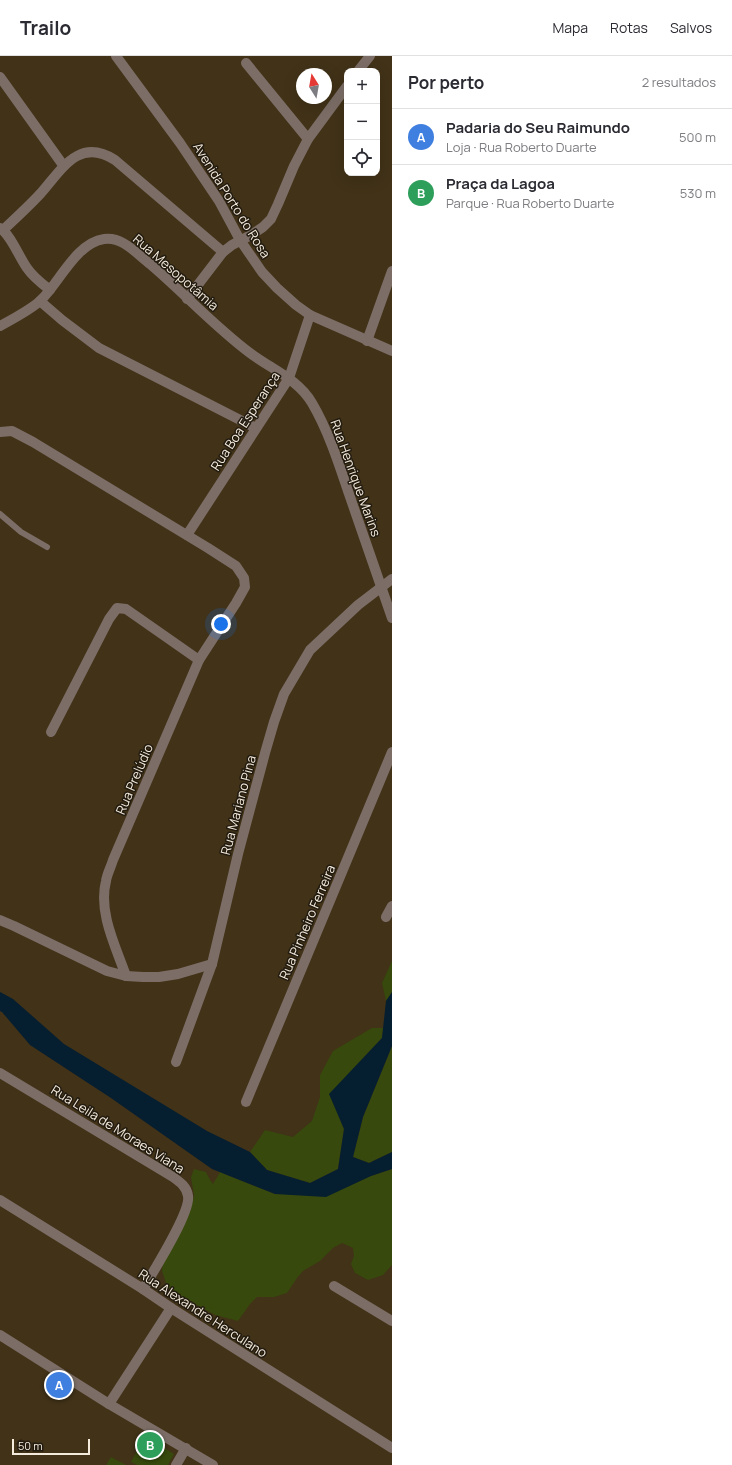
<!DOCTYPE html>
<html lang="pt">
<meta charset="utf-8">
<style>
:root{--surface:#fff;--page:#f2f2f3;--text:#2b2b33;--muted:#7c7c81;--line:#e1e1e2;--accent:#845d6e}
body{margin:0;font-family:Manrope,sans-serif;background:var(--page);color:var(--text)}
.controls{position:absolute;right:12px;top:12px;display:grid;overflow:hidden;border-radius:8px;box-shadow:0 4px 16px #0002}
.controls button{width:36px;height:36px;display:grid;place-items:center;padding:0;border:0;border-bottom:1px solid var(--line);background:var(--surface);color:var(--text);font:20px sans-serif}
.compass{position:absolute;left:296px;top:12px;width:36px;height:36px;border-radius:50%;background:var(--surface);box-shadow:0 4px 16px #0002;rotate:349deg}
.scale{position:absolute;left:12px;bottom:10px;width:78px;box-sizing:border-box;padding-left:4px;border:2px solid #f5ebdc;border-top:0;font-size:11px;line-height:14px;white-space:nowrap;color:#f5ebdc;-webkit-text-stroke:3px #221b10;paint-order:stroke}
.you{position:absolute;left:221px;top:568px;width:14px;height:14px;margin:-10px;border:3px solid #fff;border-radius:50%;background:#1a73e8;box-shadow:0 0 0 6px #1a73e833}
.badge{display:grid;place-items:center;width:26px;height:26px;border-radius:50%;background:var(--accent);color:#fff;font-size:13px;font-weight:700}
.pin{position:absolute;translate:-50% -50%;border:2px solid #fff;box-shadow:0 1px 4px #0006}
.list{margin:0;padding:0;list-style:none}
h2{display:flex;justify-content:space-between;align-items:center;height:52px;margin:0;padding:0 16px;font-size:17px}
h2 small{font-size:13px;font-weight:400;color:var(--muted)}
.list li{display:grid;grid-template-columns:26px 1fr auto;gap:12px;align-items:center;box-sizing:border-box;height:56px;padding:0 16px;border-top:1px solid var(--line)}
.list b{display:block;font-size:15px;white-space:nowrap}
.list p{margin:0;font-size:13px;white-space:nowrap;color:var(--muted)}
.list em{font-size:13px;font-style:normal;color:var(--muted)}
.icon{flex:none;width:22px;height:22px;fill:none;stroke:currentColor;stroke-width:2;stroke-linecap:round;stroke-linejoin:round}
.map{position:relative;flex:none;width:392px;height:1409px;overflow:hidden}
header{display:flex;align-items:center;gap:24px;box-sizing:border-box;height:56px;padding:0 20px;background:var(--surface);border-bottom:1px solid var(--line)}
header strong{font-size:19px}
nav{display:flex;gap:22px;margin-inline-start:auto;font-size:14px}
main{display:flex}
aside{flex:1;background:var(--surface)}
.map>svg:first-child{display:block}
.green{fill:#37490c}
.water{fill:#051e30}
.building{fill:#605035}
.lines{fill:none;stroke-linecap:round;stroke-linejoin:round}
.lane{stroke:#7c6e67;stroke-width:6}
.street{stroke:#7c6e67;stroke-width:10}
.labels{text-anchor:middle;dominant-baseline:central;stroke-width:3;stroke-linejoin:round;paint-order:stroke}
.street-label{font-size:13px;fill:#f5ebdc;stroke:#221b10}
</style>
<header>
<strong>Trailo</strong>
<nav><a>Mapa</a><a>Rotas</a><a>Salvos</a></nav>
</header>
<main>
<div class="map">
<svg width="392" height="1409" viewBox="0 0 392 1409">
<rect width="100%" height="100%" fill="#413218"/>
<g class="green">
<polygon points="392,905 392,936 386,945 382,927"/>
<polygon points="372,972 383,972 382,982 330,1038 344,1073 338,1113 310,1127 267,1114 250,1096 265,1074 293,1081 312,1065 320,1041 320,1019 333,995"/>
<polygon points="392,990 392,1096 369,1107 353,1101 363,1061"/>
<polygon points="194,1113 206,1116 210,1124 213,1128 220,1116 275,1138 371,1120 392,1113 392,1209 383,1219 368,1224 355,1217 351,1208 354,1200 353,1192 342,1187 333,1192 320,1205 303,1215 297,1222 287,1237 274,1241 257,1241 250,1248 238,1265 215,1259 175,1237 167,1230 162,1215 163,1204 190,1155 194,1139 191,1121"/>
<polygon points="145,1380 174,1398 168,1409 137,1409 131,1406"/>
<polygon points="111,1401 126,1409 106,1409"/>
</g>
<polygon class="water" points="0,936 13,943 64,988 207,1075 250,1096 267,1114 310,1127 338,1113 344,1073 329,1038 382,982 386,945 392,936 392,990 363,1061 353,1101 369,1107 392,1096 392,1113 371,1120 326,1141 275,1138 212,1113 111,1042 30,989 2,956 0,955"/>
<polygon class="building" points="59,1324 64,1328 60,1334 55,1331"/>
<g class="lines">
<polyline class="lane" points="0,458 21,476 47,491"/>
<g class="street">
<polyline points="116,0 180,87 219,145 240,184 262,216 277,232 296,249 310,259 392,295"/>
<polyline points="246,7 308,83"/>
<polyline points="358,15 370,0"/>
<polyline points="0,21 63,109"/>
<path d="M0,172c11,7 19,29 27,40 6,9 14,15 23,22"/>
<path d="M3,174c13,-12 26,-24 38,-37 21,-24 38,-56 74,-33l108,92"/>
<polyline points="187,243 223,196 232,189 251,179 263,171 271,163 278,148 294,110 308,83 347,30"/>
<polyline points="40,245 62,264 99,292 256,372"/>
<path d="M0,270c11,-6 32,-17 41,-26 18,-17 35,-57 63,-61 18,-3 33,15 46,25 34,29 64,62 100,89 21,16 48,26 62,50 16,27 27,61 37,91 14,41 29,83 43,124"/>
<polyline points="367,285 392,215"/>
<path d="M0,376l12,-1 21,11 175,106 28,18 8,12 1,9 -9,16 -37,57 -86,200c-2,7 -6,14 -7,21 -8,32 10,66 20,95"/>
<polyline points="187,479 289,322 310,259"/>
<polyline points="51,676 109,563 117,552 126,553 199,604"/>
<polyline points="386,861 392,850"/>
<polyline points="0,864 14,870 107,915 126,920 143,921 159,921 178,918 212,908"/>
<polyline points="176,1006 212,908 238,798 265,697 274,666 284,638 310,594 358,549 392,523"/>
<path d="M0,1017l173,104c7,5 14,10 15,19 3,16 -35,76 -45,93"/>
<polyline points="246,1046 392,696"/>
<polyline points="0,1144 143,1233 171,1252 392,1392"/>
<polyline points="334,1230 392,1265"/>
<polyline points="0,1279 109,1348 213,1409"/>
<polyline points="109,1348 171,1252"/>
<polyline points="176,1409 186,1392"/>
</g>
</g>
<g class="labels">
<g class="street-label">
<text transform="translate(232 144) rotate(58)">Avenida Porto do Rosa</text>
<text transform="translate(176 216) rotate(41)">Rua Mesopotâmia</text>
<text transform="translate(245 365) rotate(-57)">Rua Boa Esperança</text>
<text transform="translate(356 422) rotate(70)">Rua Henrique Marins</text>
<text transform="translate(134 723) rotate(-67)">Rua Prelúdio</text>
<text transform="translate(238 749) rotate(-75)">Rua Mariano Pina</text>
<text transform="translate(307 866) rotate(-67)">Rua Pinheiro Ferreira</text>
<text transform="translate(118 1073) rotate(32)">Rua Leila de Moraes Viana</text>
<text transform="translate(203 1257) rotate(33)">Rua Alexandre Herculano</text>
</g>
</g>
</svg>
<div class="controls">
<button>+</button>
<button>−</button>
<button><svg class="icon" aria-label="locate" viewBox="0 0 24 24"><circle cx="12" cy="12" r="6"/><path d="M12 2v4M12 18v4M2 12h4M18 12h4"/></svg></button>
</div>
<svg class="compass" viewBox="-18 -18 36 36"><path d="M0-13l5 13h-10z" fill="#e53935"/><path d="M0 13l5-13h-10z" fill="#7c7c81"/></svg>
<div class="scale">50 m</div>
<div class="you"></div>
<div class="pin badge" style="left:59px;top:1329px;background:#3f7fe0">A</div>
<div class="pin badge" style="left:150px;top:1389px;background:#2e9e5b">B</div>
</div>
<aside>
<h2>Por perto<small>2 resultados</small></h2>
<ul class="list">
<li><span class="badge" style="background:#3f7fe0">A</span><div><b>Padaria do Seu Raimundo</b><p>Loja · Rua Roberto Duarte</p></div><em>500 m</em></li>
<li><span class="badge" style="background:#2e9e5b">B</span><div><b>Praça da Lagoa</b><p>Parque · Rua Roberto Duarte</p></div><em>530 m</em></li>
</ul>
</aside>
</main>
